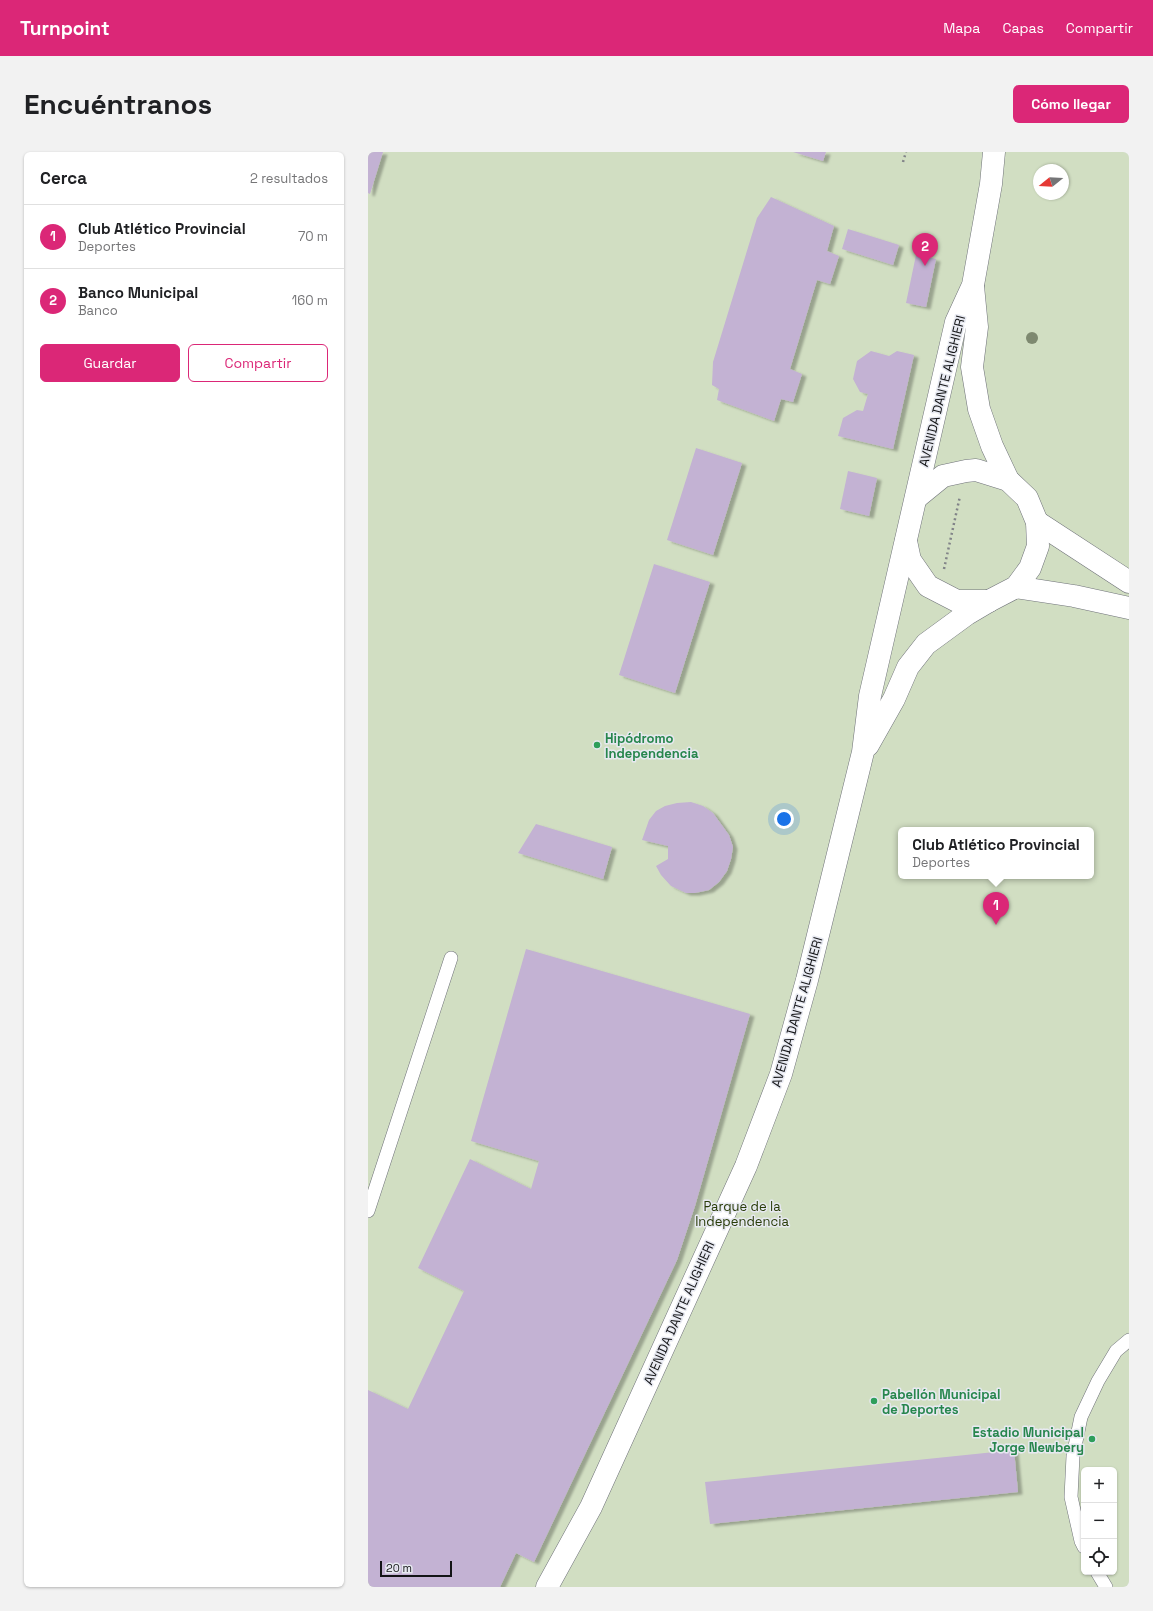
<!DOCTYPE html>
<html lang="es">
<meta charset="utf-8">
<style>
:root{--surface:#fff;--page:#f2f2f2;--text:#202124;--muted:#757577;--line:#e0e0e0;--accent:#db2777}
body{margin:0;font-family:"Space Grotesk",sans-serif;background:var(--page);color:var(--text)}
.controls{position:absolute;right:12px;bottom:12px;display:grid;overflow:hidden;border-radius:6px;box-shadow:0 1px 3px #0004}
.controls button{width:36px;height:36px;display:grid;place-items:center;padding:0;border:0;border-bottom:1px solid var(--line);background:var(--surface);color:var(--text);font:20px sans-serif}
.compass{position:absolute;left:665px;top:12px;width:36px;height:36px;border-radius:50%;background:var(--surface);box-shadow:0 1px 3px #0004;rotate:252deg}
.scale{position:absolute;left:12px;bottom:10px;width:72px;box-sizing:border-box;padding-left:4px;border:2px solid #131416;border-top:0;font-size:11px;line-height:14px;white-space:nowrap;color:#131416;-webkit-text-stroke:3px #e7e9f1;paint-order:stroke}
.you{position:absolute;left:416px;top:667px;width:14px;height:14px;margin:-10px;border:3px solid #fff;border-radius:50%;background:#1a73e8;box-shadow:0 0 0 6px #1a73e833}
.badge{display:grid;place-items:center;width:26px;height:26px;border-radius:50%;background:var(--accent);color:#fff;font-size:13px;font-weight:700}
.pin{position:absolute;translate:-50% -33px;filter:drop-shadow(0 1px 2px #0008)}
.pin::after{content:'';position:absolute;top:21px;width:14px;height:12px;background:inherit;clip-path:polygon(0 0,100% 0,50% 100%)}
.popup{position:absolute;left:530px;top:675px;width:196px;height:52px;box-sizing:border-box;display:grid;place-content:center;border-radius:6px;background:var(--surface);filter:drop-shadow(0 1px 3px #0005);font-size:13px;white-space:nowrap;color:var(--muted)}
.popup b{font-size:15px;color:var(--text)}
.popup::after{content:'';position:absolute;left:50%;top:100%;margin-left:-8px;border:8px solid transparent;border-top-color:var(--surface)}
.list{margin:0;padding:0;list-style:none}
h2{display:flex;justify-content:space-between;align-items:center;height:52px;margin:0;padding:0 16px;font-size:17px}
h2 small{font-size:13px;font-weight:400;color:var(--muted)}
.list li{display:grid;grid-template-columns:26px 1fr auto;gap:12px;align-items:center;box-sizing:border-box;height:64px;padding:0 16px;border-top:1px solid var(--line)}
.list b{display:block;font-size:15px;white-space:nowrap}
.list p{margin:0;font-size:13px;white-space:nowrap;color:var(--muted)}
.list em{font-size:13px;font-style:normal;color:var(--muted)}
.actions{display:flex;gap:8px;padding:12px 16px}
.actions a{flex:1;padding:9px 0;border:1px solid var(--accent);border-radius:6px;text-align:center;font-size:14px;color:var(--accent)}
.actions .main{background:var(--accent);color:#fff}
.icon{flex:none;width:22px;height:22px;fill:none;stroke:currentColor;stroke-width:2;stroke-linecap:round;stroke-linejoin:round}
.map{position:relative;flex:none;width:761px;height:1435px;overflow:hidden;border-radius:6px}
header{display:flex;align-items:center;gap:24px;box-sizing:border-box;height:56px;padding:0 20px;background:var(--accent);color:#fff}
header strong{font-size:19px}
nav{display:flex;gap:22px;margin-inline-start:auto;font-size:14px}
.intro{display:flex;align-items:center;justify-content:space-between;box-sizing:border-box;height:96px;padding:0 24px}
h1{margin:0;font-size:28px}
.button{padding:10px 18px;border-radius:6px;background:var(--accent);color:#fff;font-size:14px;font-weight:700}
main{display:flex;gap:24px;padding:0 24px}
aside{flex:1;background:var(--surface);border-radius:6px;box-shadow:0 1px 3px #0004}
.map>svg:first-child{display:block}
.green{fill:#d1dec2;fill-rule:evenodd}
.building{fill:#c3b2d3;filter:url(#shadow)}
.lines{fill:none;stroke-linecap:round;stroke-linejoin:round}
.service-casing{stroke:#6f7279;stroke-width:14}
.minor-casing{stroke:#6f7279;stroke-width:23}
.path{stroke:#818388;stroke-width:2.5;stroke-dasharray:2 3;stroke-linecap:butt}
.service{stroke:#fff;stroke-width:13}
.minor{stroke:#fff;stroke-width:22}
.tree{fill:#7e8970}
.leisure-dot{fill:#2e9e5b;stroke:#e7e9f1;stroke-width:1.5}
.labels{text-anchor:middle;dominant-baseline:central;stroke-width:3;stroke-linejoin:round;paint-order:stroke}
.street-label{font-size:13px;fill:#131416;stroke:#e7e9f1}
.leisure-label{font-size:13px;font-weight:bold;fill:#27864d;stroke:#e7e9f1;text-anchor:start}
.park-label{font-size:13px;fill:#283b06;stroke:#e7e9f1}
</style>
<header>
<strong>Turnpoint</strong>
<nav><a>Mapa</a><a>Capas</a><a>Compartir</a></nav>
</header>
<div class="intro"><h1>Encuéntranos</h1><a class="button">Cómo llegar</a></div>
<main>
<aside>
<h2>Cerca<small>2 resultados</small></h2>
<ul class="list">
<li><span class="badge">1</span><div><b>Club Atlético Provincial</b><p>Deportes</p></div><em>70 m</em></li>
<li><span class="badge">2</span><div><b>Banco Municipal</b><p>Banco</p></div><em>160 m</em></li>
</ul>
<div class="actions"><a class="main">Guardar</a><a>Compartir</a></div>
</aside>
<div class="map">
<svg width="761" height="1435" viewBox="0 0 761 1435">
<defs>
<filter id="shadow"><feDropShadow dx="4.5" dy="2.5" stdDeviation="1" flood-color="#0004"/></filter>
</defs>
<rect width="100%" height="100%" fill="#e7e9f1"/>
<path class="green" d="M0,0h761v1435h-761zM671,18h24v24h-24zM533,678h190v46h-190zM716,1318h30v102h-30z"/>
<g class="building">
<polygon points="0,0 15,0 2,42 0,41"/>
<polygon points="425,0 458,0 455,9"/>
<polygon points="403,45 466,74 459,99 471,104 462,132 449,128 422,217 434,222 425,250 413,247 406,269 349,248 351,237 344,233 345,210 389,66"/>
<polygon points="480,77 531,93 525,113 474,97"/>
<polygon points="548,103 568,107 558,155 538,151"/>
<polygon points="503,199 521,204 529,199 546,203 525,297 470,284 475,266 489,258 495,259 500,242 492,240 485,227 489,209"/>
<polygon points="328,296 374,311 345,403 299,388"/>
<polygon points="480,319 509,326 501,364 472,357"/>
<polygon points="286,412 342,430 307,541 251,523"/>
<polygon points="323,650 335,654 345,661 361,683 365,695 363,707 359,719 351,730 341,738 327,741 318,741 303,734 293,723 288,714 300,707 300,694 274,688 281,668 288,659 297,654 309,651"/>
<polygon points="168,672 244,695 235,727 150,701"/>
<polygon points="158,797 382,862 327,1054 309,1108 166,1410 148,1401 132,1435 0,1435 0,1238 40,1257 96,1139 50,1116 102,1007 163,1037 171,1009 103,989"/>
<polygon points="646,1298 650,1340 342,1372 337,1330"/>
</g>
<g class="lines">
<defs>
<g id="service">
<polyline points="0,1059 83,806"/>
<polyline points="716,1395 713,1389 703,1345 705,1304 713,1265 730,1229 748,1199 761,1188"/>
<polyline points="729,1420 738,1435"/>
</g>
<g id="minor">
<polyline points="605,134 609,175 604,215 611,257 624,294 640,328"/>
<polyline points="669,370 761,430"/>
<polyline points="538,389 542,408 560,434 589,449 621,449"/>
<polyline points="648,435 706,444 761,456"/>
<polyline points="500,593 526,547 540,515 558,492 599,462 621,449 648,435 662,416 670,394 669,370 659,346 640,328 608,318 598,319 575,324 548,346"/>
<polyline points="179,1435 223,1355 378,1014 413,922 439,828 495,600 502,544 588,170 605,133 623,32 626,0"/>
</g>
</defs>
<use href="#service" class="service-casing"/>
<use href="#minor" class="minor-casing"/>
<g class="path">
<polyline points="535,10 538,0"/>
<polyline points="576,417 592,344"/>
</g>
<use href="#service" class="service"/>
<use href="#minor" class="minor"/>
</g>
<circle class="tree" cx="664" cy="186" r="6"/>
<g class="leisure-dot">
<circle cx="229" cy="593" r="4"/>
<circle cx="506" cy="1249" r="4"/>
<circle cx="724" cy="1287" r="4"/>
</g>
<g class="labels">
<g class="street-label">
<text transform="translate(574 239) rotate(-76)">AVENIDA DANTE ALIGHIERI</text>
<text transform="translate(429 860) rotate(-74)">AVENIDA DANTE ALIGHIERI</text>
<text transform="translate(311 1161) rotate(-66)">AVENIDA DANTE ALIGHIERI</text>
</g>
<g class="leisure-label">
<text x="237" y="586">Hipódromo<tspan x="237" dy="15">Independencia</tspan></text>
<text x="514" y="1242">Pabellón Municipal<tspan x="514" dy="15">de Deportes</tspan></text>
<text x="716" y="1280" text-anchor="end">Estadio Municipal<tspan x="716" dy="15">Jorge Newbery</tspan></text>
</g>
<g class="park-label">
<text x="374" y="1054">Parque de la<tspan x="374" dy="15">Independencia</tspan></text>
</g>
</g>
</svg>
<div class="controls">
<button>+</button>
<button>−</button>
<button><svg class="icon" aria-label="locate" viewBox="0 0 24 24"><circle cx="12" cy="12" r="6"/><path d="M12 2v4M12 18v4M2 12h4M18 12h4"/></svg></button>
</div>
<svg class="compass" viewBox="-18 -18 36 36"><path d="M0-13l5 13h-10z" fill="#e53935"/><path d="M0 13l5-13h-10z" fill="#757577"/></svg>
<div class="scale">20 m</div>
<div class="you"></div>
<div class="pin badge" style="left:628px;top:773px">1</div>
<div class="popup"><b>Club Atlético Provincial</b>Deportes</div>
<div class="pin badge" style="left:557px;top:114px">2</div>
</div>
</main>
